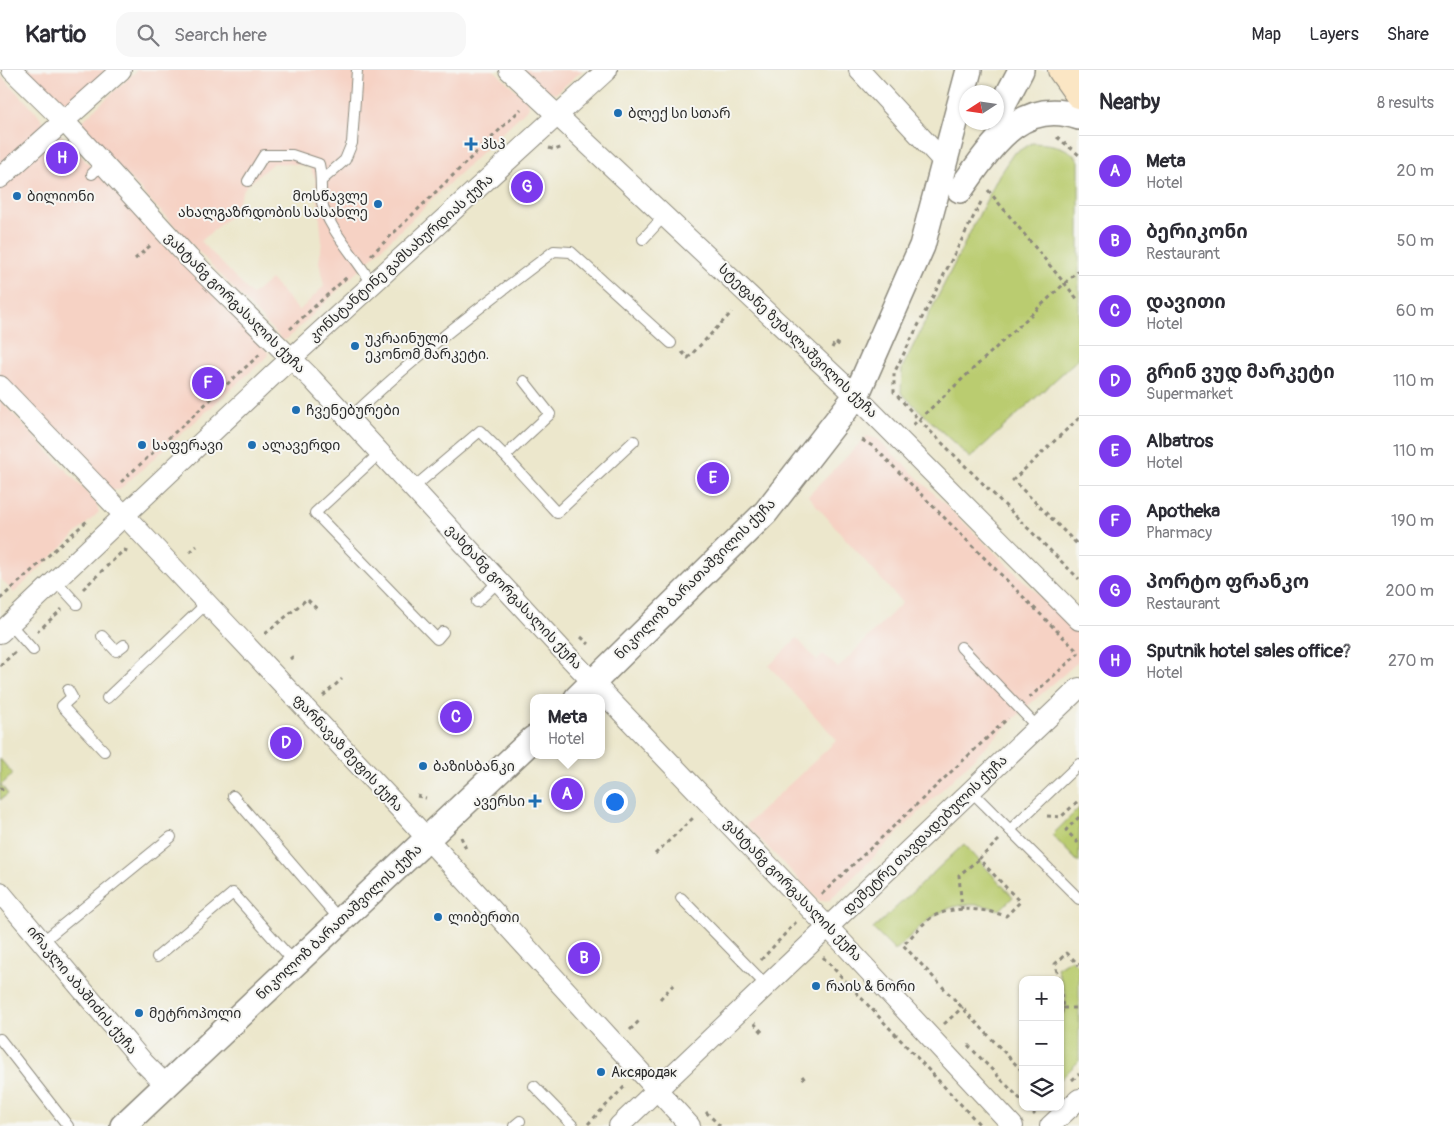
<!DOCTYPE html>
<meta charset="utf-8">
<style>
:root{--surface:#fff;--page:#f7f7f7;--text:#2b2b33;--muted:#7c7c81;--line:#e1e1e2;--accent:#7c3aed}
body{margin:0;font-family:Pangolin,"Noto Sans Georgian",sans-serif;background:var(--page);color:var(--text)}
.controls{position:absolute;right:15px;bottom:15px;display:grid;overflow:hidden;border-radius:10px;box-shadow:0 1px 4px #0004}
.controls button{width:45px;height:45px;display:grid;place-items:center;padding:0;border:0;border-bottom:1px solid var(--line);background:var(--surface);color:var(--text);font:25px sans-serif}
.compass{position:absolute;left:959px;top:15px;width:45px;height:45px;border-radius:50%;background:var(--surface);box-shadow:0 1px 4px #0004;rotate:258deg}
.you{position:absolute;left:614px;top:731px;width:18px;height:18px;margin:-12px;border:4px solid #fff;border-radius:50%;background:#1a73e8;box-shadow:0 0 0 8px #1a73e833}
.badge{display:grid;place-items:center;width:32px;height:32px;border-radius:50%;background:var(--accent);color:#fff;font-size:16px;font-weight:700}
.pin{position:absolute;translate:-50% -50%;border:2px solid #fff;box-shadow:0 1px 5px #0006}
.popup{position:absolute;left:530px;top:624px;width:75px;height:65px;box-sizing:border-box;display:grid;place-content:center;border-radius:10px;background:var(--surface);filter:drop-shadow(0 1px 4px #0005);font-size:16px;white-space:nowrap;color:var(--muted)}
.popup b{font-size:19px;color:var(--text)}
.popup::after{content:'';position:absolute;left:50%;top:100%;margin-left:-10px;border:10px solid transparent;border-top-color:var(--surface)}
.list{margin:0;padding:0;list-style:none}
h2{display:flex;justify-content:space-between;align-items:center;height:65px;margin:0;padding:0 20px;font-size:21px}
h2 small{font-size:16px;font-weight:400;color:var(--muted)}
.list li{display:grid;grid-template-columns:32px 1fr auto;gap:15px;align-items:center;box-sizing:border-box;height:70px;padding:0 20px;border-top:1px solid var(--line)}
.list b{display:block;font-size:19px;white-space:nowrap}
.list p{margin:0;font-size:16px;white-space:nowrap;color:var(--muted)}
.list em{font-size:16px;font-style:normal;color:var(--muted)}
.icon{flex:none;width:28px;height:28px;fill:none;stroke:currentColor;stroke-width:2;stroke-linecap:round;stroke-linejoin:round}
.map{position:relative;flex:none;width:1079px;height:1056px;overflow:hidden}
header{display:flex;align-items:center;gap:30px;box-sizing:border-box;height:70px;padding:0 25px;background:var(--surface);border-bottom:1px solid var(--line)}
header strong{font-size:24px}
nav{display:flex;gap:28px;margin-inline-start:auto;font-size:18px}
.search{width:350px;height:45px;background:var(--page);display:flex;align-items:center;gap:12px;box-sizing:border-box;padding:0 18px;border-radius:15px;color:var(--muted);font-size:19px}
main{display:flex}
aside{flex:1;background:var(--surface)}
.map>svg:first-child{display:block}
.built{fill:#f6d2c4;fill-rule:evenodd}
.green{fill:#bacc70;stroke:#727c4e}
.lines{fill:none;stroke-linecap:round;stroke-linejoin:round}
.service-casing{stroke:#8c897c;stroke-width:12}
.minor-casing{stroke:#8c897c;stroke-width:22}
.tertiary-casing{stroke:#8c897c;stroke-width:28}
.secondary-casing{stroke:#8c897c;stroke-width:30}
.path{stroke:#8c897c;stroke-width:3;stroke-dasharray:4 4;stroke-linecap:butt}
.service{stroke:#fff;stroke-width:10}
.minor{stroke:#fff;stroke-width:20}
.tertiary{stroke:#fff;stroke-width:25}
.secondary{stroke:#fbe6c4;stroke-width:28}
.poi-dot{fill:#1f6fb2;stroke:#f6f6f2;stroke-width:2}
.labels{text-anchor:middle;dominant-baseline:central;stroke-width:4;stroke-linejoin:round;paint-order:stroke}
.poi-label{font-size:14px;fill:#2b2b2b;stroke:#f6f6f2;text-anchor:start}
.street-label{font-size:14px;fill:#2b2b2b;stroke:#f6f6f2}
</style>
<header>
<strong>Kartio</strong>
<div class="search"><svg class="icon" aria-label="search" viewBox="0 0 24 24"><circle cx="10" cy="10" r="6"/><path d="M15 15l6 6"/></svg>Search here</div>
<nav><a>Map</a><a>Layers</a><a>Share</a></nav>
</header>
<main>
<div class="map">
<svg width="1079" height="1056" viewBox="0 0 1079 1056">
<rect width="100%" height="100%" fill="#f6f6f2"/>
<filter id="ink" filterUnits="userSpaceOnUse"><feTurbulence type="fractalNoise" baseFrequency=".02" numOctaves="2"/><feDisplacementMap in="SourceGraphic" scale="10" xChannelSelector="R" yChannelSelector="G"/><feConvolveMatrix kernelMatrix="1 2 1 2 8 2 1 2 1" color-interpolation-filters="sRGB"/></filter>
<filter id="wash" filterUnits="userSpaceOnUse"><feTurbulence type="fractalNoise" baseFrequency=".0096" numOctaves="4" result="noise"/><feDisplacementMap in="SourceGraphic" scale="20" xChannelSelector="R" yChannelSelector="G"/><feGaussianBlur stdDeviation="1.12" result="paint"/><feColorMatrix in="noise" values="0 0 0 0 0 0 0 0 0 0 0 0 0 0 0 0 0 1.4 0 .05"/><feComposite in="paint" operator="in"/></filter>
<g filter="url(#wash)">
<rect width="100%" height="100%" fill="#ece7cc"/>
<g class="built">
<polygon points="27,0 108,0 65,37"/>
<path d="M137,0h357l34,31 1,6 -242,232 -5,1 -202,-214v-3zM273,93l36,2 7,15 6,62 -3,20 5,24 -25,25 -28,-32 -19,16 -51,-54 37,-32v-8l7,-14z"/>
<polygon points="523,0 583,0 555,24 544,19"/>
<polygon points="0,5 38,44 43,51 44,56 0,96"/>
<polygon points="60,64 268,282 268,286 119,420 111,420 0,305 0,116"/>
<polygon points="0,330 96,432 99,442 14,523 0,508"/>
<polygon points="867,366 878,369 888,379 1079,564 1079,591 1022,641 830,830 820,831 746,755 837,670 769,596 797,568 817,591 823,584 838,598 902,533 808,426"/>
</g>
<g class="green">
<path d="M1032,73c18,1 36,2 47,18v197l-109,100 -69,-65 1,-25 97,-193 14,-21z"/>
<polygon points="0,689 13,704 1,715 8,724 0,730"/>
<polygon points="1079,738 1079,793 1052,765"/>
<path d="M964,774l49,53 -13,13c-51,-17 -72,9 -105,41l-22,-22z"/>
<polygon points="1071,889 1079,897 1079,991 1060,1010 1060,956 1066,926 1057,898"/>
</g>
</g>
<g filter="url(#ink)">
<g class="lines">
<defs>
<g id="service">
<polyline points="92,104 103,93"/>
<polyline points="322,110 345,90 352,73 357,0"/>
<path d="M248,111l16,-26h28l27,9c3,13 1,26 3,38 4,24 38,60 50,82"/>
<polyline points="643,169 665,145"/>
<path d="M349,349c63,-61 135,-115 205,-168l17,1 100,91"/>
<polyline points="380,383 315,443 437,569 443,562"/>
<polyline points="505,386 557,443 634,371"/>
<polyline points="413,418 480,361 505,386 550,344 524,311"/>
<polyline points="55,510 77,534"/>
<polyline points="477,532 499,511"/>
<polyline points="10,554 33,580"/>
<polyline points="102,566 116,581 124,575"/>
<polyline points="961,577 1038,658"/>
<polyline points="68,620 72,627 62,636 104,681"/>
<polyline points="107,628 207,533"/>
<polyline points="971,721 1079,829"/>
<polyline points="233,726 340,850"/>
<polyline points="1010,760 1079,694"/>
<polyline points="681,828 767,916"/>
<polyline points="42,872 171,767"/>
<polyline points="157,887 233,823 295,893"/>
<polyline points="0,969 68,1056"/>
<polyline points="534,1016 573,1056"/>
<polyline points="514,1056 520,1051"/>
</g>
<g id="minor">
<polyline points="12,0 64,51 189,188 312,309 564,582 841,871 1013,1056"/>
<polyline points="509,0 856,326 1079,550"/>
<polyline points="859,0 945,93"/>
<polyline points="0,108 121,0"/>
<polyline points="0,316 124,445 401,740 690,1056"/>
<polyline points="0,563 275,303 607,0"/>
<polyline points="0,822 144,993 166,1015"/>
<polyline points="619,1056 1079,618"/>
<polyline points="1050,1056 1079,1029"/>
</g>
<g id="tertiary">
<polyline points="996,48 1021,0"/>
<path d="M960,120c30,-41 60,-94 119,-73"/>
<polyline points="577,628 766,442 856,326 922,176 969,0"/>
<polyline points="123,1056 533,669"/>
</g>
<polyline id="secondary" points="1062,0 1079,24"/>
</defs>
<use href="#service" class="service-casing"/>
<use href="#minor" class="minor-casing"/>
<use href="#tertiary" class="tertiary-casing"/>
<use href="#secondary" class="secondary-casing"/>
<g class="path">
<polyline points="1057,67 1079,85"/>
<polyline points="549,78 555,80 562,77"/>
<polyline points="988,120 1079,231"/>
<polyline points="981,132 894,303 894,322 919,350 1079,509"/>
<polyline points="371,185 521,39"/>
<polyline points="135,189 151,175"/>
<polyline points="290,259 348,206"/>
<polyline points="832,278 835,272 842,277"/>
<polyline points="682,282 688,288 732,242"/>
<polyline points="1079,348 1013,410 1079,476"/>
<polyline points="913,355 1079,200"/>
<polyline points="862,370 874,377 1079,583"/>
<polyline points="121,412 260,284"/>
<polyline points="190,482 197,476"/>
<polyline points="83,519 124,480 131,482"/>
<polyline points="0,529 88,450"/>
<polyline points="37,562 62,539"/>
<polyline points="265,564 307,529 319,541"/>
<polyline points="581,567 589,574"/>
<polyline points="290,589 296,584"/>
<polyline points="0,596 16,581"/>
<polyline points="323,626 342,609"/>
<polyline points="1029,628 1079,583"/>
<polyline points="0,717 2,720 0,721"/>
<polyline points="417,726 426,728"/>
<polyline points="1047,746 1061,747 1079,730"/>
<polyline points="1079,747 1066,760 1079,774"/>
<polyline points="461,767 466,779"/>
<path d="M999,770l-20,19 41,43 -14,14c-21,-7 -50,-11 -72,0 -11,6 -22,21 -31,29l120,127"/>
<polyline points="655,784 693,748"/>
<polyline points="822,824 1008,648"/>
<polyline points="962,840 959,805 979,789"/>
<polyline points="823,887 981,1056"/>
<polyline points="761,890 796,852"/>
<polyline points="1059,910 1055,894 1067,883 1079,895"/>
<polyline points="1060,916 1063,938 1060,949"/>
<polyline points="660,929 675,913"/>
<polyline points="1063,938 1079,938"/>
<polyline points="754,953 763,963"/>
<polyline points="944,954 963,937"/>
<polyline points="630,960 639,951"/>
<polyline points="968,975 1023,1032"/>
<polyline points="802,1006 805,1010"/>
<polyline points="1072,1010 1079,1004"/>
<polyline points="1028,1037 1035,1045"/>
<polyline points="706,1042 720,1056"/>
<polyline points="588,1054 627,1014"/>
</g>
<use href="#service" class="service"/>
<use href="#minor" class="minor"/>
<use href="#tertiary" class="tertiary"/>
<use href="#secondary" class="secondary"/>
</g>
</g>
<g class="poi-dot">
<circle cx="618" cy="43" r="5"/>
<path d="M468.5 66.5h5v5h5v5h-5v5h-5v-5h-5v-5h5z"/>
<circle cx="17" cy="126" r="5"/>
<circle cx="378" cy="134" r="5"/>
<circle cx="355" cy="276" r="5"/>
<circle cx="296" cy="340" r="5"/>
<circle cx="142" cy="375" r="5"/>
<circle cx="252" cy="375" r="5"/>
<circle cx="423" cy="696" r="5"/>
<path d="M532.5 723.5h5v5h5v5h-5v5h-5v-5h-5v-5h5z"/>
<circle cx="438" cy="847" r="5"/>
<circle cx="816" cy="916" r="5"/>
<circle cx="139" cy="943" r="5"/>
<circle cx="601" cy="1002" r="5"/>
</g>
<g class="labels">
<g class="poi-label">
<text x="628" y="43">ბლექ სი სთარ</text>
<text x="481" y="74">პსპ</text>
<text x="27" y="126">ბილიონი</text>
<text x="368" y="126" text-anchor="end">მოსწავლე<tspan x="368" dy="16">ახალგაზრდობის სასახლე</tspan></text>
<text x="365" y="268">უკრაინული<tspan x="365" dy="16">ეკონომ მარკეტი.</tspan></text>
<text x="306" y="340">ჩვენებურები</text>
<text x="152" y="375">საფერავი</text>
<text x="262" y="375">ალავერდი</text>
<text x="433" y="696">ბაზისბანკი</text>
<text x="525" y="731" text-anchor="end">ავერსი</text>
<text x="448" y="847">ლიბერთი</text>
<text x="826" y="916">რაის &amp; ნორი</text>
<text x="149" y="943">მეტროპოლი</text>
<text x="611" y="1002">Аксяродак</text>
</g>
<g class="street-label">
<text transform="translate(401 188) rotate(-42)">კონსტანტინე გამსახურდიას ქუჩა</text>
<text transform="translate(235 233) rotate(45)">ვახტანგ გორგასალის ქუჩა</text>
<text transform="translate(798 271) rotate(44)">სტეფანე ზუბალაშვილის ქუჩა</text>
<text transform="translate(695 509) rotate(-45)">ნიკოლოზ ბარათაშვილის ქუჩა</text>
<text transform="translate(514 527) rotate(47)">ვახტანგ გორგასალის ქუჩა</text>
<text transform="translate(348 683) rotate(47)">ფარნავაზ მეფის ქუჩა</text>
<text transform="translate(925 765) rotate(-44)">დემეტრე თავდადებულის ქუჩა</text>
<text transform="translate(793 820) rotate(46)">ვახტანგ გორგასალის ქუჩა</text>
<text transform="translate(339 852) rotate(-43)">ნიკოლოზ ბარათაშვილის ქუჩა</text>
<text transform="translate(82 920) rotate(50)">ირაკლი აბაშიძის ქუჩა</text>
</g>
</g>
</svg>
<div class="controls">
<button>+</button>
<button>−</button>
<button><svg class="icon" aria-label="layers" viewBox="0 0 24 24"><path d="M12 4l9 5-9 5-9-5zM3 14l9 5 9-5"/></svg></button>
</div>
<svg class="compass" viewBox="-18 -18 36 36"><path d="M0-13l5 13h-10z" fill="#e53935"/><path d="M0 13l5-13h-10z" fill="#7c7c81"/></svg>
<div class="you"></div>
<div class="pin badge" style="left:567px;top:724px">A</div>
<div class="popup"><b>Meta</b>Hotel</div>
<div class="pin badge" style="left:584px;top:888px">B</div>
<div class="pin badge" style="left:456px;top:647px">C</div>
<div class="pin badge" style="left:286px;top:673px">D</div>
<div class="pin badge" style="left:713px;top:408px">E</div>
<div class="pin badge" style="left:208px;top:313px">F</div>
<div class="pin badge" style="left:527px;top:117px">G</div>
<div class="pin badge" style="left:62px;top:88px">H</div>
</div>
<aside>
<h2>Nearby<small>8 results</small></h2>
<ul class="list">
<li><span class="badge">A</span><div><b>Meta</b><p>Hotel</p></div><em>20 m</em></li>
<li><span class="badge">B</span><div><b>ბერიკონი</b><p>Restaurant</p></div><em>50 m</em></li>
<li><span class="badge">C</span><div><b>დავითი</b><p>Hotel</p></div><em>60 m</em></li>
<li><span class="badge">D</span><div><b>გრინ ვუდ მარკეტი</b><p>Supermarket</p></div><em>110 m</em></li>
<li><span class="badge">E</span><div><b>Albatros</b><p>Hotel</p></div><em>110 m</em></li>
<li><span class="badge">F</span><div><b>Apotheka</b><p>Pharmacy</p></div><em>190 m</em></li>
<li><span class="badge">G</span><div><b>პორტო ფრანკო</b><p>Restaurant</p></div><em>200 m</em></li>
<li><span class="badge">H</span><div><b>Sputnik hotel sales office?</b><p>Hotel</p></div><em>270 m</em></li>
</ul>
</aside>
</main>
